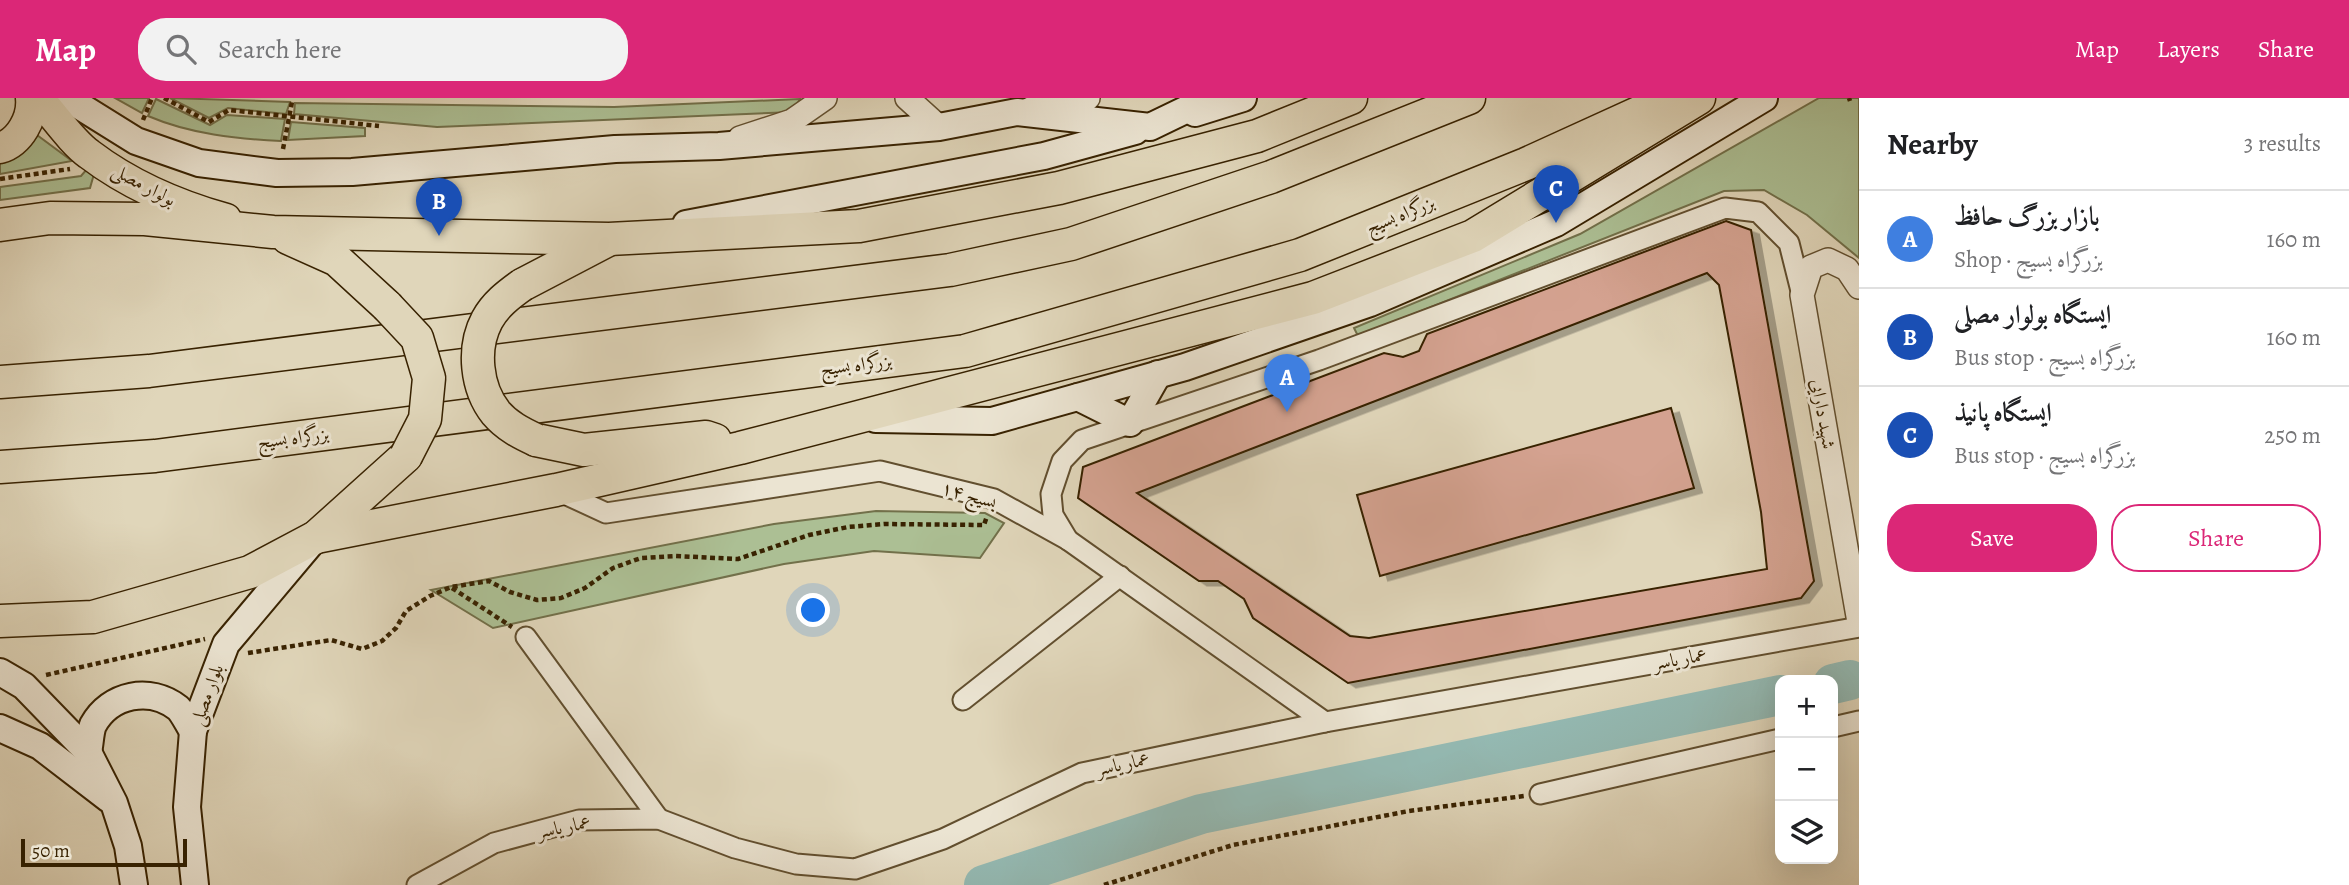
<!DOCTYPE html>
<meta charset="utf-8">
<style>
:root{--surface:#fff;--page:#f2f2f2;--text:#202124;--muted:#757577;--line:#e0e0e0;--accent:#db2777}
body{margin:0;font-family:Alegreya,Amiri,serif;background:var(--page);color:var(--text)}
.controls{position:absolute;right:21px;bottom:21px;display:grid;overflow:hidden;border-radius:14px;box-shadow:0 7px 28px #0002}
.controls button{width:63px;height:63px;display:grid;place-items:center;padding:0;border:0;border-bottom:2px solid var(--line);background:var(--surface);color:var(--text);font:35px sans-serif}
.scale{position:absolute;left:21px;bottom:18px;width:166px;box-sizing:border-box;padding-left:7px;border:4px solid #382201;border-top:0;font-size:19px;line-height:24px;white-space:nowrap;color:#382201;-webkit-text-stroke:5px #ebe4d2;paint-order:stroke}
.you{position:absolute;left:814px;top:513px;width:24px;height:24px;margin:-18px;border:5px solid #fff;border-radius:50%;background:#1a73e8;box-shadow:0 0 0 10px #1a73e833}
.badge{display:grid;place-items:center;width:46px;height:46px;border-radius:50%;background:var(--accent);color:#fff;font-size:23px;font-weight:700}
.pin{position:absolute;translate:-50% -58px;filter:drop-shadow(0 2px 4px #0008)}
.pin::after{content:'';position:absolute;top:37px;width:24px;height:21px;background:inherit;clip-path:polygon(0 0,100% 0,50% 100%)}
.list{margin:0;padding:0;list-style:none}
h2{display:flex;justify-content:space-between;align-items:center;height:91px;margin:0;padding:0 28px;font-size:30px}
h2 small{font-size:23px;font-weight:400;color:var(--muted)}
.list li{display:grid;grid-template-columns:46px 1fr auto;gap:21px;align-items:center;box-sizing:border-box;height:98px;padding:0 28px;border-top:2px solid var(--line)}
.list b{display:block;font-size:26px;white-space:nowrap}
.list p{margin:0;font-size:23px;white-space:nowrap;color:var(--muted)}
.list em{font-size:23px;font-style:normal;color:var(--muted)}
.actions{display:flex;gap:14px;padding:21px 28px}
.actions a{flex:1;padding:16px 0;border:2px solid var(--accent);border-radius:28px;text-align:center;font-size:24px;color:var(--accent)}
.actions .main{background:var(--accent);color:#fff}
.icon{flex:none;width:38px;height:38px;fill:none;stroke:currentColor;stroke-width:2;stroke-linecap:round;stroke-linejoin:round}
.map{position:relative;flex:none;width:1859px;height:787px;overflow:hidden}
header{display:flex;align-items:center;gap:42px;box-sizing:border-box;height:98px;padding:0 35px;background:var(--accent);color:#fff}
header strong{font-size:33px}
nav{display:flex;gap:38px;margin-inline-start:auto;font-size:24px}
.search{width:490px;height:63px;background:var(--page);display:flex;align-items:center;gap:18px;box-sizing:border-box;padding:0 24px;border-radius:28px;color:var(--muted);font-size:26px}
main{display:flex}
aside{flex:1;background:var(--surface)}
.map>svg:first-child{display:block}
.green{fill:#acbf94;stroke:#72704a;stroke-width:2}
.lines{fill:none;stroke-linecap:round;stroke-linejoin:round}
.river{stroke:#94b9b2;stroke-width:40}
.building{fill:#d4a290;stroke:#382201;stroke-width:2;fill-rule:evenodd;filter:url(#shadow)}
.minor-casing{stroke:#624f2f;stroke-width:23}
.tertiary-casing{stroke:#624f2f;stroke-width:26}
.secondary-casing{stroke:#382201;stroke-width:30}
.primary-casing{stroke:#382201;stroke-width:33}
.trunk-casing{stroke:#382201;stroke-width:35}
.path{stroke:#382201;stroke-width:4.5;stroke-dasharray:5 3.5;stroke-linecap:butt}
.minor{stroke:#ebe4d2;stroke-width:19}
.tertiary{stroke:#ebe4d2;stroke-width:23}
.secondary{stroke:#ebe4d2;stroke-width:26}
.primary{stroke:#e0d6ba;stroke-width:30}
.trunk{stroke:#e0d6ba;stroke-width:32}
.trunk-bridge-casing{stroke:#382201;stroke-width:35;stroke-linecap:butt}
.trunk-bridge{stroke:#e0d6ba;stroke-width:32}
.labels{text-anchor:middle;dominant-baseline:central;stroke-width:6;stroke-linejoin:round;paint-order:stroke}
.street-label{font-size:19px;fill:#382201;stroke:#ebe4d2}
</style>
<header>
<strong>Map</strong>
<div class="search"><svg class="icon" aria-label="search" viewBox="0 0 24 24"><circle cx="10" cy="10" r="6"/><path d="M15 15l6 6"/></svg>Search here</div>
<nav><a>Map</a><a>Layers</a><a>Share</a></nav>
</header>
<main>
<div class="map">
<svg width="1859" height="787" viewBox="0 0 1859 787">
<defs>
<filter id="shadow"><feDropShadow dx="8" dy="4.5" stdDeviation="0" flood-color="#0004"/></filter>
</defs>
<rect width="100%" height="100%" fill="#e0d6ba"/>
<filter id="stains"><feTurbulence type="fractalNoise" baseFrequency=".00286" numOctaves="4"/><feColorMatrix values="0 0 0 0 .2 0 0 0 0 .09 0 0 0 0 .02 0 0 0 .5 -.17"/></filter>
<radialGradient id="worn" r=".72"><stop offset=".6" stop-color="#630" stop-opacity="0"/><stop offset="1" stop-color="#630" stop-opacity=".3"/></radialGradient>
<g class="green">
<polygon points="115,0 149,0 142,15"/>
<polygon points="170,0 290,4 286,16 228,10 209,20"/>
<polygon points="1819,0 1859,0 1859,160 1807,117 1764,92 1724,93 1358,238 1354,230 1580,136"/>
<path d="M156,1l54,26 17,-10 58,4 -4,22c-44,-2 -91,-7 -133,-25z"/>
<polygon points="800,1 793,14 437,29 294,16 295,5 614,9"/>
<polygon points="291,24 365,30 365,38 288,42"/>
<polygon points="37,37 72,63 0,76 0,64"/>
<polygon points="87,71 94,76 90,90 0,102 0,89 81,78"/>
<polygon points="876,413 985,415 1004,425 980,460 874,453 784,466 493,530 431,492 774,426"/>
</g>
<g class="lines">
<g class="river">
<polyline points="1833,586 1850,582"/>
<polyline points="984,787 1201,716 1780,597"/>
</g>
</g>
<g class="building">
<path d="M1726,123l25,9 63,351 -13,17 -453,85 -95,-65 -9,-19 -26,-18h-19l-121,-83 5,-31 301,-114 19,4 16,-6 8,-17zM1707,175l12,12 42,227 6,57 -398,69 -19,-2 -213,-143z"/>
<polygon points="1671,310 1694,390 1380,478 1357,397"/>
</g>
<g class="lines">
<defs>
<g id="minor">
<polyline points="556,392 606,415 880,373 994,401 1068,442 1325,624"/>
<polyline points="1068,442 1053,417 1051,396 1062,363 1082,342 1319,262 1725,110 1758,114 1789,145 1802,197"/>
<polyline points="526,539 659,721"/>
<polyline points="963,602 1120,478"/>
<polyline points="1833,629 1859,623"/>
<polyline points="1540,696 1780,641"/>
<polyline points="417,787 494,745 579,722 659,721 735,750 796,766 855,771 943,741 1082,675 1325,624 1859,529"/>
</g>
<g id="tertiary">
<polyline points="907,0 939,29"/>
<polyline points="1030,11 1088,0"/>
<polyline points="740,40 792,23 825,0"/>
<polyline points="1859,189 1847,171 1828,162 1811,169 1802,197 1859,524"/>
</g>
<g id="secondary">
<polyline points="67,0 136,43 199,65 277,75 352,74 615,51 719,48 939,29 1017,14 1150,29 1210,0"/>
<polyline points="1195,15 1243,0"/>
<polyline points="686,126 1044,58 1135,33"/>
<polyline points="1078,299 1130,325 1158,276"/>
<polyline points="876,321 992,323 1185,269 1370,205 1556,125 1764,0"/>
<polyline points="0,574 24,588 88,654 114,705 128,748 134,787"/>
<polyline points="0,630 40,648 109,701"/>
<path d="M88,654c2,-8 2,-20 5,-27 17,-31 57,-39 85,-17 6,6 10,16 15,23"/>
<polyline points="195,787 187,709 193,633 226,546 311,445"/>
</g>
<g id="primary">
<path d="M38,0c16,17 33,43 51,56 42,32 87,51 137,65"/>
<path d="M0,50c20,-6 33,-30 31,-50"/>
</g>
<g id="trunk">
<polyline points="0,127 50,120 145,121 273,134 609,141 859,128 1059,90 1257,38 1351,0"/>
<polyline points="288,140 337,162 387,208"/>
<polyline points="522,187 608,142"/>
<polyline points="0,284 149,273 950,172 1071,146 1271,79 1469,0"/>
<polyline points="536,342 584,352 706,339 715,342"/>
<polyline points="0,369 155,358 965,253 1300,157 1526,66 1671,0"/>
<polyline points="316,439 556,392 740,350 1313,200 1473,138 1699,0"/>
<polyline points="0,523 93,519 250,474 316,439 406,358"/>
</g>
</defs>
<use href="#minor" class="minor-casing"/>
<use href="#tertiary" class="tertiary-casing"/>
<use href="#secondary" class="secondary-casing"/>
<use href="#primary" class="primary-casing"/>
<use href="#trunk" class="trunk-casing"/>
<g class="path">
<polyline points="164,0 209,24 229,12 379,28"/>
<polyline points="1849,0 1850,3"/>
<polyline points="143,22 152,0"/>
<polyline points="283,51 292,4"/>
<polyline points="0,81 70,71"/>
<polyline points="452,490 512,529"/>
<polyline points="248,555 331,542 362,551 382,543 396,530 406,513 430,498 451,489 489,483 510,494 537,502 561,500 585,490 613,470 641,460 675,458 738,461 809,437 848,429 884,426 984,427 987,418"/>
<polyline points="46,577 205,541"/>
<polyline points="1104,787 1233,747 1409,713 1524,698"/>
</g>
<use href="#minor" class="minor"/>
<use href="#tertiary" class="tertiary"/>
<use href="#secondary" class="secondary"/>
<use href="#primary" class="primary"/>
<use href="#trunk" class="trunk"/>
<defs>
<g id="trunk-bridge">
<path d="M522,187c-14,10 -27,20 -35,35 -15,28 -11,68 9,93 11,13 25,20 40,27"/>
<polyline points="387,208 417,240 429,280 425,321 406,358"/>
</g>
</defs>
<use href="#trunk-bridge" class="trunk-bridge-casing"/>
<use href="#trunk-bridge" class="trunk-bridge"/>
</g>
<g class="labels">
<g class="street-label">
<text transform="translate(144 87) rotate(28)">بولوار مصلی</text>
<text transform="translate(1400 117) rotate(-22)">بزرگراه بسیج</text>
<text transform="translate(856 267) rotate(-7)">بزرگراه بسیج</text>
<text transform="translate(1823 316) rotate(80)">شهید دارایی</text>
<text transform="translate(293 340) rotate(-7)">بزرگراه بسیج</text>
<text transform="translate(969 397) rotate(16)">بسیج ۱۴</text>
<text transform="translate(1680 561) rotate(-10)">عمار یاسر</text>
<text transform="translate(207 597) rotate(-70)">بلوار مصلی</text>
<text transform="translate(1123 666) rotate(-12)">عمار یاسر</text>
<text transform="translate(564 729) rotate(-11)">عمار یاسر</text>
</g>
</g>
<rect width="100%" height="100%" filter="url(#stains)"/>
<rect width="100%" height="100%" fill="url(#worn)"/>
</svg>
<div class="controls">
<button>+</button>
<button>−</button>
<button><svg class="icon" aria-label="layers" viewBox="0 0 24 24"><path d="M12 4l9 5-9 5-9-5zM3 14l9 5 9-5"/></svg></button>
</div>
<div class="scale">50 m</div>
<div class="you"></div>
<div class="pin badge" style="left:1287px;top:314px;background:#3f7fe0">A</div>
<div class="pin badge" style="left:439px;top:138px;background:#1a4fb4">B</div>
<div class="pin badge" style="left:1556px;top:125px;background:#1a4fb4">C</div>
</div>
<aside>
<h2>Nearby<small>3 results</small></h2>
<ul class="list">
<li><span class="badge" style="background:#3f7fe0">A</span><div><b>بازار بزرگ حافظ</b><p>Shop · بزرگراه بسیج</p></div><em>160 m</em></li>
<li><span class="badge" style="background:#1a4fb4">B</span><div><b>ایستگاه بولوار مصلی</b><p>Bus stop · بزرگراه بسیج</p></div><em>160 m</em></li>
<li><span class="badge" style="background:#1a4fb4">C</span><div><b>ایستگاه پانیذ</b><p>Bus stop · بزرگراه بسیج</p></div><em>250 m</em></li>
</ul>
<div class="actions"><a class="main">Save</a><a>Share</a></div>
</aside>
</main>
